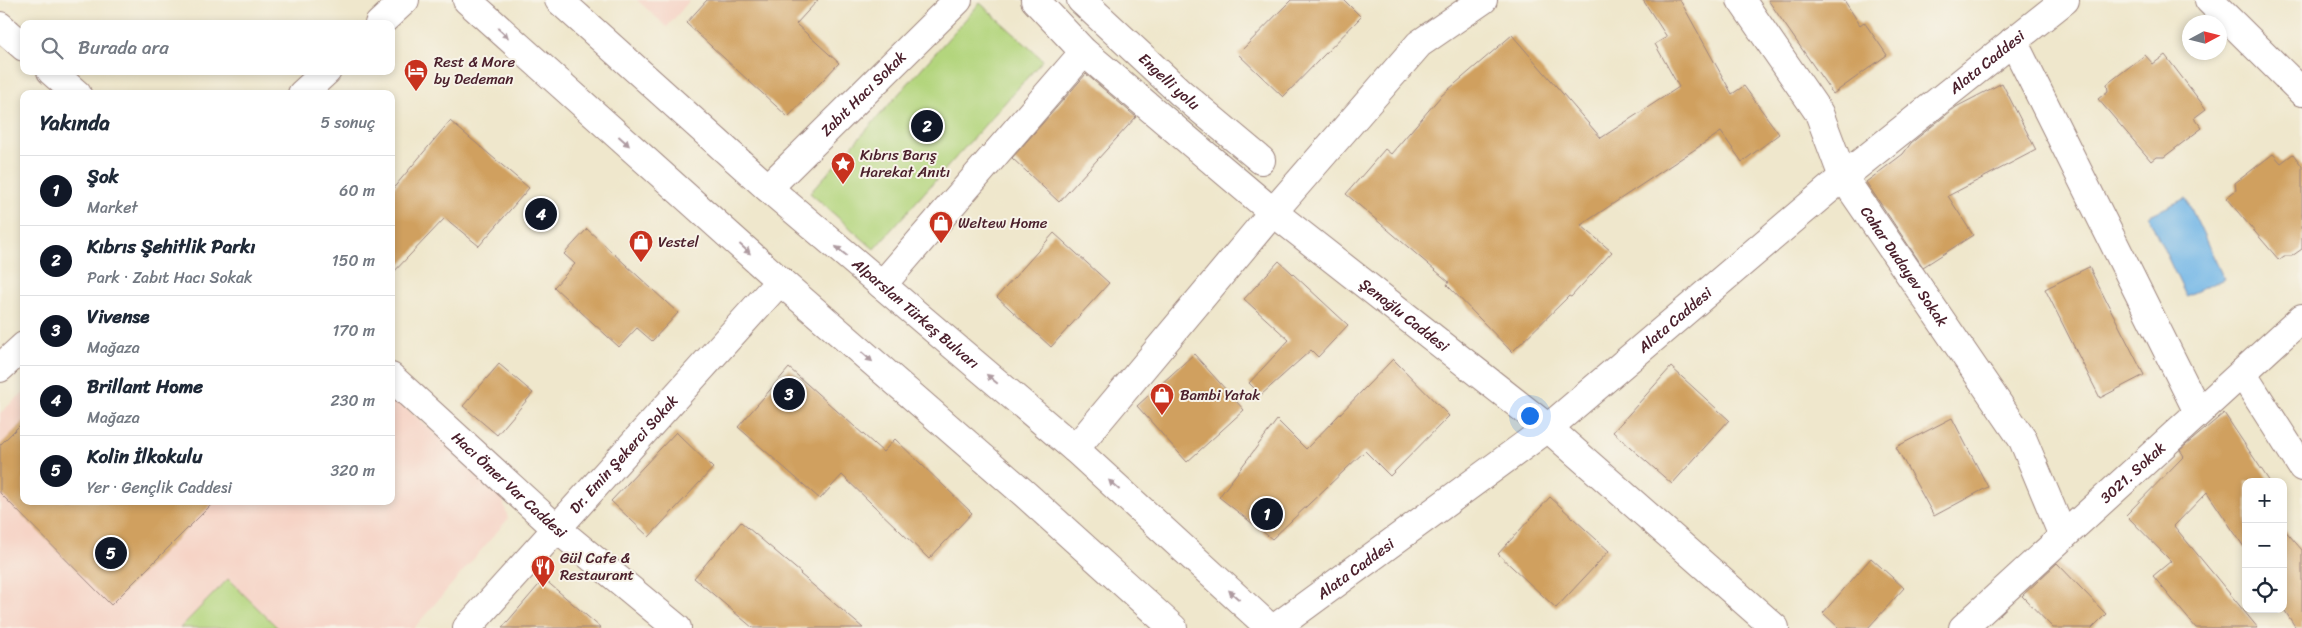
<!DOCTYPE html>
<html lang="tr">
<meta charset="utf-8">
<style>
:root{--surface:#fff;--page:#f6f6f7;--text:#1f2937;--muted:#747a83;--line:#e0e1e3;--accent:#111827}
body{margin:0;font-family:Sriracha,sans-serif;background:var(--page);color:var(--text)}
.controls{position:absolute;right:15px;bottom:15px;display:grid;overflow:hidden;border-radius:10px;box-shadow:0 2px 8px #0003}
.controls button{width:45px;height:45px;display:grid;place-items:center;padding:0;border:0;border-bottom:1px solid var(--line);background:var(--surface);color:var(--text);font:25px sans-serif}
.compass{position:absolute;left:2182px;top:15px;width:45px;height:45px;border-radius:50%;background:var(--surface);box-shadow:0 2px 8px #0003;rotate:83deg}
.you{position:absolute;left:1529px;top:415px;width:18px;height:18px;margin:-12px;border:4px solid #fff;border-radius:50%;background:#1a73e8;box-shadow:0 0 0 8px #1a73e833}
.badge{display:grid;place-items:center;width:32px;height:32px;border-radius:50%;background:var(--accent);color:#fff;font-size:16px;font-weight:700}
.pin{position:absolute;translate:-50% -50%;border:2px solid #fff;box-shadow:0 1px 5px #0006}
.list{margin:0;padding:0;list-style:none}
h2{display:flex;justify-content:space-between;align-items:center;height:65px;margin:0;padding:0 20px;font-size:21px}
h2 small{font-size:16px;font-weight:400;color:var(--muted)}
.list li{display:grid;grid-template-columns:32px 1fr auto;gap:15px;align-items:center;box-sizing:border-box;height:70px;padding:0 20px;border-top:1px solid var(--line)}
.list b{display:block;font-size:19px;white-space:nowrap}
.list p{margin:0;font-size:16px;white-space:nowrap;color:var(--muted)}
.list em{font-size:16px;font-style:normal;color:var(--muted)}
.icon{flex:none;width:28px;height:28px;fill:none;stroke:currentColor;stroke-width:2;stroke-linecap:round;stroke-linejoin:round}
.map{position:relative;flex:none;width:2302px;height:628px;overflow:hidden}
.search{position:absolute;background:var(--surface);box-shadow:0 2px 8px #0003;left:20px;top:20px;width:375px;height:55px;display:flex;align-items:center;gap:12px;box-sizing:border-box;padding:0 18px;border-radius:10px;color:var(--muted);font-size:19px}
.panel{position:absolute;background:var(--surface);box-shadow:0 2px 8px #0003;left:20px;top:90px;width:375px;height:415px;border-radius:10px}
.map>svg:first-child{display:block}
.built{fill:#f6d2c4}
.green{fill:#b3d57d;stroke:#7e7a54}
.water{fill:#71b6e7;stroke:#5e6a89}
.building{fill:#d0a05e}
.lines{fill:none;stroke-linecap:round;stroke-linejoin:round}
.street-casing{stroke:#9c837c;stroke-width:30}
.secondary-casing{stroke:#9c837c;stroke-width:30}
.highway-casing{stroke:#9c837c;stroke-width:30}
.street{stroke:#fff;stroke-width:28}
.secondary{stroke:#fff;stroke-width:28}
.highway{stroke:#fff;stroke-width:28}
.oneway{fill:#ae9aa0}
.labels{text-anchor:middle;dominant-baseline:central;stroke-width:4;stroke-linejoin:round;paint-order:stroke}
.poi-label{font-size:15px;fill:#4a1f2b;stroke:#f7f3e8;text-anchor:start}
.street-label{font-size:15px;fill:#4a1f2b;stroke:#f7f3e8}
</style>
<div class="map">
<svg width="2302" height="628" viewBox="0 0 2302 628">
<rect width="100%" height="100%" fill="#f7f3e8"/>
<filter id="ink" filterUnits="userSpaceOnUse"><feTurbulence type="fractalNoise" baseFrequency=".02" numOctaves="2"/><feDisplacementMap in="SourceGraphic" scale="10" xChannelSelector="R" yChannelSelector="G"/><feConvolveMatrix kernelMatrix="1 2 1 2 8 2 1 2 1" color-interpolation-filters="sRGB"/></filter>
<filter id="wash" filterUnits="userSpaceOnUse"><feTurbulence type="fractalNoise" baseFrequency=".0096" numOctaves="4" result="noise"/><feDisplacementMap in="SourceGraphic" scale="20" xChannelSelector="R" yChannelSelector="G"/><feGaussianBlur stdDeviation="1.12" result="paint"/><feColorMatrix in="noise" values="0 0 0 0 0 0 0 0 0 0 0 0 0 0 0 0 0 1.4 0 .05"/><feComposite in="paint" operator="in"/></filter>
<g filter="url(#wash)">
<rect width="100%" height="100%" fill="#efe7cc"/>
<g class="built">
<polygon points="637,0 690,0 667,27"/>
<polygon points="24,392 24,501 391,501 391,395 500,489 508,519 414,628 0,628 0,413"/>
</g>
<g class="green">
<polygon points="980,3 1043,60 874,249 810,193"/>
<polygon points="228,579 278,628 180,628"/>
</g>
<polygon class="water" points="2186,198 2224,279 2186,296 2148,216"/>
<g id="blocks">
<g class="building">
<polygon points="707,0 818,0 796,24 839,63 788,117 686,23"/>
<polygon points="1291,0 1344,0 1361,17 1283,97 1238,54"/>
<polygon points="1643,0 1680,0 1732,94 1744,86 1779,134 1742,162 1721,132 1581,225 1612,252 1571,297 1569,296 1512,352 1447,285 1449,282 1346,194 1385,149 1391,154 1441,96 1512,35 1601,138 1679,87 1655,44 1667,37"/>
<polygon points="1768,0 1844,0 1860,25 1864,22 1887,55 1833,94"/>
<polygon points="2145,55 2153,64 2165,55 2206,109 2194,118 2202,128 2164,157 2156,157 2151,161 2098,99 2108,91 2107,84"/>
<polygon points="1086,74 1136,117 1059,202 1012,158"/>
<polygon points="2002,83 2036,150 1948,196 1973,235 1923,267 1866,182 1903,154 1911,143 1956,107"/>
<polygon points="450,121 529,188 479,246 445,218 391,275 391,191"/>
<polygon points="2273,154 2281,163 2293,154 2302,166 2302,249 2292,256 2284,256 2279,260 2226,198 2236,190 2235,183"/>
<polygon points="587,229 678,313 652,341 637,328 619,347 554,287 575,264 564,254"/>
<polygon points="1054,233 1109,283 1051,347 997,297"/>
<polygon points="1279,261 1348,325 1318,357 1311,350 1261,395 1249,383 1289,340 1244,299"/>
<polygon points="2089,267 2144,375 2100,398 2045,289"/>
<polygon points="1194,354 1244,410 1187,462 1137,406"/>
<polygon points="1393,359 1449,416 1390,476 1365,451 1272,539 1219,497 1277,420 1306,449"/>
<polygon points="499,364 533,393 497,435 463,406"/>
<polygon points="1671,367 1729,420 1672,484 1613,432"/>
<polygon points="789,368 883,452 895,439 972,513 929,559 842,475 820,499 738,427"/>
<polygon points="2224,413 2270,482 2244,482 2246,484 2246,550 2207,492 2174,526 2258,628 2196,628 2153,576 2171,561 2126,515 2184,456 2180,450"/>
<polygon points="1952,418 1988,487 1934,516 1896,447"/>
<polygon points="24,421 24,501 215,501 111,605 0,493 0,445"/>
<polygon points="676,432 713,468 649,537 611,501"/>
<polygon points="1550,497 1609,551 1556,608 1498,554"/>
<polygon points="741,522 801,573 800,574 863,628 753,628 694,578"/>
<polygon points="2283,528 2302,550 2302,628 2296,628 2283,608"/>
<polygon points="1871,558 1904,588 1868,628 1839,628 1823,613"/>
<polygon points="2057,563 2106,614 2092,628 2053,628 2022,596"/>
<polygon points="544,579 601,628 502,628"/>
</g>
</g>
</g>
<g filter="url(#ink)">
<use href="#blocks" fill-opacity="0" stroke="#9c837c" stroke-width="1"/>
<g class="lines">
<defs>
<g id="street">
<path id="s1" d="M1081,0l100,93 80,67"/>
<path id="s2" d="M1741,0l78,113 24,64 180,263 40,96"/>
<polyline points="2209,0 2302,92"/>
<polyline points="2013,41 2198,412"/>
<path id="s3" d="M768,188l190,-188"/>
<polyline points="882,285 1084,52"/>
<polyline points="2242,373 2302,467"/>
<polyline points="1075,449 1273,212 1419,44 1483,0"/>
<path id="s4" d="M467,628l313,-347"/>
<path id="s5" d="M1963,628l339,-310"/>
</g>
<g id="secondary">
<path id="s6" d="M1035,0l49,52 189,160 275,216 227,200"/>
<polyline points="379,24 405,0"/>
<polyline points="0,26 24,47"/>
<polyline points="51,71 77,94"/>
<polyline points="302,94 327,71"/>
<polyline points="0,368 24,346"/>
<path id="s7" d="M391,377l165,151 121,100"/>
<path id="s8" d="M1275,628l273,-200 295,-251 222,-177"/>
</g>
<g id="highway">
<polyline points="467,0 780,281 1026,495 1173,628"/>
<path id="s9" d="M559,0l209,188 307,261 195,179"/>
</g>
</defs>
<use href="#street" class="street-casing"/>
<use href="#secondary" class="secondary-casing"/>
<use href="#highway" class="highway-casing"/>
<use href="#street" class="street"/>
<use href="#secondary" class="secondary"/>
<use href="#highway" class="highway"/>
</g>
<defs><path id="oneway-solid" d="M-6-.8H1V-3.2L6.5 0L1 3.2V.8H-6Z" transform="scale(1.25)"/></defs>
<g class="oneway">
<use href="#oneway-solid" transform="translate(503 33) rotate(42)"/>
<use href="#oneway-solid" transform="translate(624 141) rotate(42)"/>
<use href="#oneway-solid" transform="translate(745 249) rotate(42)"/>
<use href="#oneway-solid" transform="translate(841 251) rotate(-140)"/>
<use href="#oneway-solid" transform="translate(867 357) rotate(41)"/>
<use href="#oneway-solid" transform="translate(992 379) rotate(-140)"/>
<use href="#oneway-solid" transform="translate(1114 485) rotate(-138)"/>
<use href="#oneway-solid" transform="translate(1234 595) rotate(-138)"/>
</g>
</g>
<defs>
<symbol id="hotel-pin" viewBox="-11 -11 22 30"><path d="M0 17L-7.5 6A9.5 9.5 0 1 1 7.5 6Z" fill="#c8321e" stroke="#f7f3e8"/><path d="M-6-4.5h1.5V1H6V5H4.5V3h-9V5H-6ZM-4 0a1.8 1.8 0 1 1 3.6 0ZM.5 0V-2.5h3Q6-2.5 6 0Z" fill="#fff"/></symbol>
<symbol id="sight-pin" viewBox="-11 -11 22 30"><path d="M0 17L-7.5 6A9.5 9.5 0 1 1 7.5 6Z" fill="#c8321e" stroke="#f7f3e8"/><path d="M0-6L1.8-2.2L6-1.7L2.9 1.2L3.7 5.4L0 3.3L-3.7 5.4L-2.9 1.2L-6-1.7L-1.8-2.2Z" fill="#fff"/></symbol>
<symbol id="shop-pin" viewBox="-11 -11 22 30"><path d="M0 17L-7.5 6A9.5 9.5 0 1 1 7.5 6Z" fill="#c8321e" stroke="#f7f3e8"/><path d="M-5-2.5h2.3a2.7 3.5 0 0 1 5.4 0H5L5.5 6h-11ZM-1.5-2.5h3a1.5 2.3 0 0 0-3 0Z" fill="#fff"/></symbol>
<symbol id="restaurant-pin" viewBox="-11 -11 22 30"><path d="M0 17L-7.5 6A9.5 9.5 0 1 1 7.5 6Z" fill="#c8321e" stroke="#f7f3e8"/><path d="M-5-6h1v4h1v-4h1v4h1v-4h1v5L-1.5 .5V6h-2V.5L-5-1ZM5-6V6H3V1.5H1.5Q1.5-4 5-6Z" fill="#fff"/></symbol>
</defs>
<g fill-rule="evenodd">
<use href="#hotel-pin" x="402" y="57" width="28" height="38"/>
<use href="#sight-pin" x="829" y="150" width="28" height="38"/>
<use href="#shop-pin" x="927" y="209" width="28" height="38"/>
<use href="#shop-pin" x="627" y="228" width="28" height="38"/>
<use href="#shop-pin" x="1148" y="381" width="28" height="38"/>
<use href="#restaurant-pin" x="529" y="553" width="28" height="38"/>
</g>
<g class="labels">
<g class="poi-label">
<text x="434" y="62">Rest &amp; More<tspan x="434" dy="17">by Dedeman</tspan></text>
<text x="860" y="155">Kıbrıs Barış<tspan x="860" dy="17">Harekat Anıtı</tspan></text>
<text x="958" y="223">Weltew Home</text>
<text x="658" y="242">Vestel</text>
<text x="1180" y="395">Bambi Yatak</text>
<text x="560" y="558">Gül Cafe &amp;<tspan x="560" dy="17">Restaurant</tspan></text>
</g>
<g class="street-label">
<text stroke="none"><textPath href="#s8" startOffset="910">Alata Caddesi</textPath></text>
<text stroke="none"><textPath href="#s1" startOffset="120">Engelli yolu</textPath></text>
<text stroke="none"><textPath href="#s3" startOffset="134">Zabıt Hacı Sokak</textPath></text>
<text stroke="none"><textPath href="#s2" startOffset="314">Cahar Dudayev Sokak</textPath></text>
<text stroke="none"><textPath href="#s9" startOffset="475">Alparslan Türkeş Bulvarı</textPath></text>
<text stroke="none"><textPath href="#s6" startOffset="486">Şenoğlu Caddesi</textPath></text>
<text stroke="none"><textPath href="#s8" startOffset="505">Alata Caddesi</textPath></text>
<text stroke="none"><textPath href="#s4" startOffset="234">Dr. Emin Şekerci Sokak</textPath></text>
<text stroke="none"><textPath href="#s5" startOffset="230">3021. Sokak</textPath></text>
<text stroke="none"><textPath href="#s7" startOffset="160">Hacı Ömer Var Caddesi</textPath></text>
<text stroke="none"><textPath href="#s8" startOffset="100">Alata Caddesi</textPath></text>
</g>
</g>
</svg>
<div class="controls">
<button>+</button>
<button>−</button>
<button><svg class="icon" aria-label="locate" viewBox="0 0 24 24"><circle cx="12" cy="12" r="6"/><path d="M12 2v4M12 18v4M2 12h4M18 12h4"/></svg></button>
</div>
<svg class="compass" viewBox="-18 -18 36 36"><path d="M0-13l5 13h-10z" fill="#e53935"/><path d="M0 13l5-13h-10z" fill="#747a83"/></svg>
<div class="you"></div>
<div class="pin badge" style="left:1267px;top:514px">1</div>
<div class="pin badge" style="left:927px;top:126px">2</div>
<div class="pin badge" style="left:789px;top:394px">3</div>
<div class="pin badge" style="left:541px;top:214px">4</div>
<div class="pin badge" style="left:111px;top:553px">5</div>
<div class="search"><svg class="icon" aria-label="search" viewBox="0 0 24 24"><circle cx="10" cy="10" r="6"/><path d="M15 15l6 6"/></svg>Burada ara</div>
<section class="panel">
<h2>Yakında<small>5 sonuç</small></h2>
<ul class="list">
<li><span class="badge">1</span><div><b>Şok</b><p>Market</p></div><em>60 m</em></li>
<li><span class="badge">2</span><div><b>Kıbrıs Şehitlik Parkı</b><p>Park · Zabıt Hacı Sokak</p></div><em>150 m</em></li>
<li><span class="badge">3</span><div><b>Vivense</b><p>Mağaza</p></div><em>170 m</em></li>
<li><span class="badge">4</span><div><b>Brillant Home</b><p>Mağaza</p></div><em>230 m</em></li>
<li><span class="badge">5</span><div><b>Kolin İlkokulu</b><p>Yer · Gençlik Caddesi</p></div><em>320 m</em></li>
</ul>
</section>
</div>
